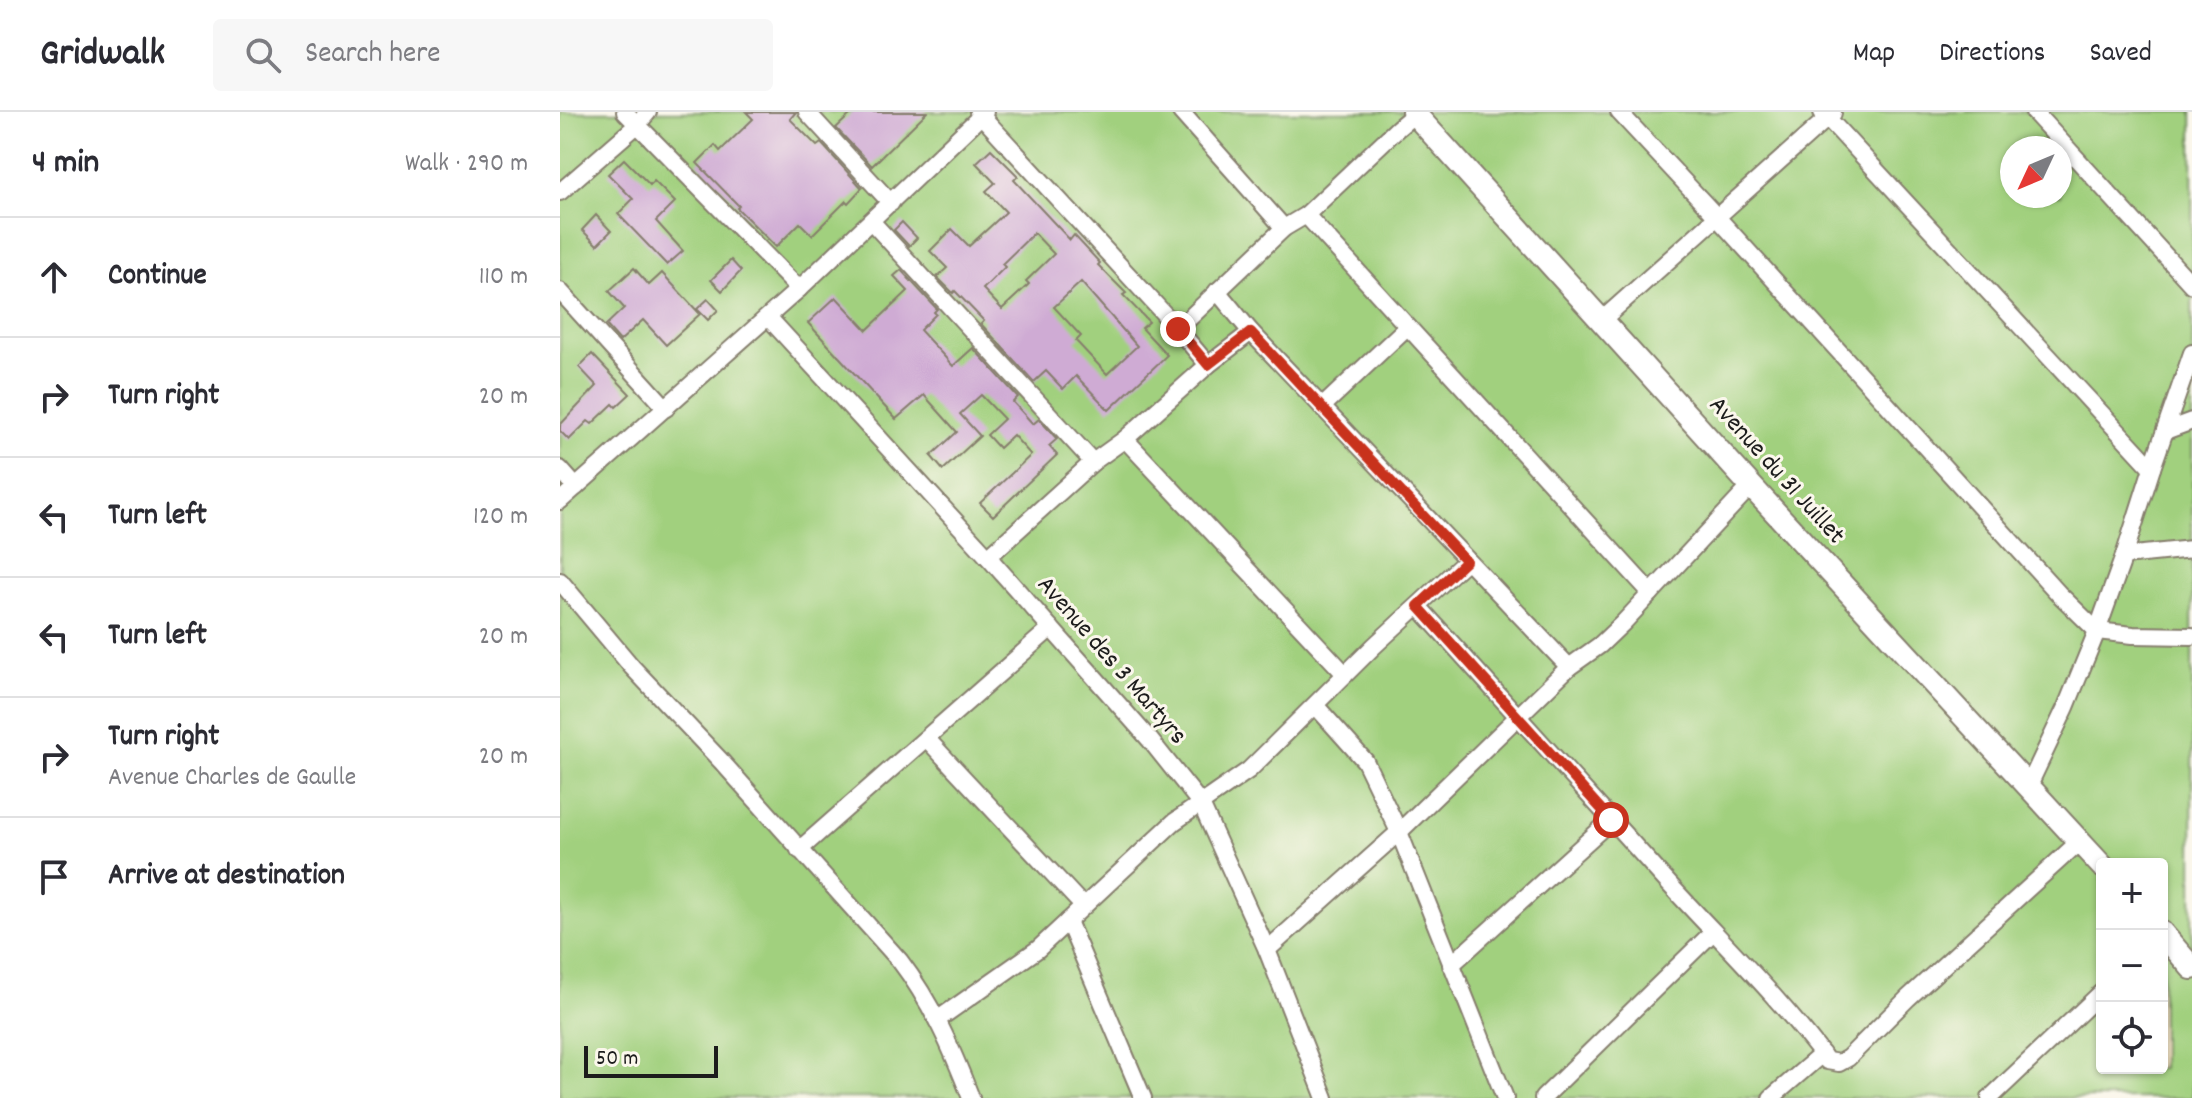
<!DOCTYPE html>
<meta charset="utf-8">
<style>
:root{--surface:#fff;--page:#f7f7f7;--text:#2b2b33;--muted:#7c7c81;--line:#e1e1e2}
body{margin:0;font-family:Dekko,sans-serif;background:var(--page);color:var(--text)}
.controls{position:absolute;right:24px;bottom:24px;display:grid;overflow:hidden;border-radius:8px;box-shadow:0 2px 6px #0004}
.controls button{width:72px;height:72px;display:grid;place-items:center;padding:0;border:0;border-bottom:2px solid var(--line);background:var(--surface);color:var(--text);font:40px sans-serif}
.compass{position:absolute;left:1440px;top:24px;width:72px;height:72px;border-radius:50%;background:var(--surface);box-shadow:0 2px 6px #0004;rotate:226deg}
.scale{position:absolute;left:24px;bottom:20px;width:134px;box-sizing:border-box;padding-left:8px;border:4px solid #1c1c1c;border-top:0;font-size:22px;line-height:28px;white-space:nowrap;color:#1c1c1c;-webkit-text-stroke:6px #fbf7ec;paint-order:stroke}
.stop{position:absolute;width:24px;height:24px;margin:-18px;border:6px solid #c8321e;border-radius:50%;background:#fff}
.stop.end{background:#c8321e;border-color:#fff;box-shadow:0 2px 8px #0008}
.list{margin:0;padding:0;list-style:none}
h2{display:flex;justify-content:space-between;align-items:center;height:104px;margin:0;padding:0 32px;font-size:34px}
h2 small{font-size:26px;font-weight:400;color:var(--muted)}
.list li{display:grid;grid-template-columns:52px 1fr auto;gap:24px;align-items:center;box-sizing:border-box;height:120px;padding:0 32px;border-top:2px solid var(--line)}
.list b{display:block;font-size:30px;white-space:nowrap}
.list p{margin:0;font-size:26px;white-space:nowrap;color:var(--muted)}
.list em{font-size:26px;font-style:normal;color:var(--muted)}
.icon{flex:none;width:44px;height:44px;fill:none;stroke:currentColor;stroke-width:2;stroke-linecap:round;stroke-linejoin:round}
.map{position:relative;flex:none;width:1632px;height:986px;overflow:hidden}
header{display:flex;align-items:center;gap:48px;box-sizing:border-box;height:112px;padding:0 40px;background:var(--surface);border-bottom:2px solid var(--line)}
header strong{font-size:38px}
nav{display:flex;gap:44px;margin-inline-start:auto;font-size:28px}
.search{width:560px;height:72px;background:var(--page);display:flex;align-items:center;gap:20px;box-sizing:border-box;padding:0 28px;border-radius:8px;color:var(--muted);font-size:30px}
main{display:flex}
aside{flex:1;background:var(--surface)}
.map>svg:first-child{display:block}
.green{fill:#a1d07e;stroke:#5e764d;stroke-width:2;fill-rule:evenodd}
.building{fill:#cfabd4;fill-rule:evenodd}
.lines{fill:none;stroke-linecap:round;stroke-linejoin:round}
.street-casing{stroke:#867e6d;stroke-width:20}
.secondary-casing{stroke:#867e6d;stroke-width:26}
.street{stroke:#fff;stroke-width:16}
.secondary{stroke:#fff;stroke-width:22}
.route{stroke:#c8321e;stroke-width:10}
.labels{text-anchor:middle;dominant-baseline:central;stroke-width:6;stroke-linejoin:round;paint-order:stroke}
.street-label{font-size:26px;fill:#1c1c1c;stroke:#fbf7ec}
</style>
<header>
<strong>Gridwalk</strong>
<div class="search"><svg class="icon" aria-label="search" viewBox="0 0 24 24"><circle cx="10" cy="10" r="6"/><path d="M15 15l6 6"/></svg>Search here</div>
<nav><a>Map</a><a>Directions</a><a>Saved</a></nav>
</header>
<main>
<aside>
<h2>4 min<small>Walk · 290 m</small></h2>
<ul class="list">
<li><svg class="icon" aria-label="ahead" viewBox="0 0 24 24"><path d="M12 20V5M6 11l6-6 6 6"/></svg><div><b>Continue</b></div><em>110 m</em></li>
<li><svg class="icon" aria-label="right" viewBox="0 0 24 24"><path d="M7 20v-9h11M14 6l5 5-5 5"/></svg><div><b>Turn right</b></div><em>20 m</em></li>
<li><svg class="icon" aria-label="left" viewBox="0 0 24 24"><path d="M17 20v-9H6M10 6l-5 5 5 5"/></svg><div><b>Turn left</b></div><em>120 m</em></li>
<li><svg class="icon" aria-label="left" viewBox="0 0 24 24"><path d="M17 20v-9H6M10 6l-5 5 5 5"/></svg><div><b>Turn left</b></div><em>20 m</em></li>
<li><svg class="icon" aria-label="right" viewBox="0 0 24 24"><path d="M7 20v-9h11M14 6l5 5-5 5"/></svg><div><b>Turn right</b><p>Avenue Charles de Gaulle</p></div><em>20 m</em></li>
<li><svg class="icon" aria-label="arrive" viewBox="0 0 24 24"><path d="M6 21V4h12l-3 4 3 4H6"/></svg><div><b>Arrive at destination</b></div></li>
</ul>
</aside>
<div class="map">
<svg width="1632" height="986" viewBox="0 0 1632 986">
<rect width="100%" height="100%" fill="#fbf7ec"/>
<filter id="ink" filterUnits="userSpaceOnUse"><feTurbulence type="fractalNoise" baseFrequency=".0125" numOctaves="2"/><feDisplacementMap in="SourceGraphic" scale="16" xChannelSelector="R" yChannelSelector="G"/><feConvolveMatrix kernelMatrix="1 2 1 2 8 2 1 2 1" color-interpolation-filters="sRGB"/></filter>
<filter id="wash" filterUnits="userSpaceOnUse"><feTurbulence type="fractalNoise" baseFrequency=".006" numOctaves="4" result="noise"/><feDisplacementMap in="SourceGraphic" scale="32" xChannelSelector="R" yChannelSelector="G"/><feGaussianBlur stdDeviation="1.8" result="paint"/><feColorMatrix in="noise" values="0 0 0 0 0 0 0 0 0 0 0 0 0 0 0 0 0 1.4 0 .05"/><feComposite in="paint" operator="in"/></filter>
<g filter="url(#wash)">
<rect width="100%" height="100%" fill="#efdfbe"/>
<path class="green" d="M0,0h1632v986h-1632zM1452,36h48v48h-48zM1542,752h60v204h-60z"/>
<g id="blocks">
<g class="building">
<polygon points="186,0 236,0 230,7 257,34 261,31 302,76 288,91 286,89 252,123 240,111 216,135 177,96 179,94 137,51 155,33 160,39 193,7"/>
<polygon points="293,0 367,0 312,54 276,16"/>
<path d="M431,37l27,27 -4,4 56,60 4,-5 26,28 -2,2 28,28 -3,2 26,27 -7,6 25,27 -58,55 -33,-34 -13,13 -17,-18 -12,11 -53,-58 3,-3 -29,-30 -2,2 -16,-16 10,-9 -17,-17 22,-22 17,17 37,-34 -20,-21 9,-8 -19,-20zM474,121l20,21 -28,27 3,3 -27,25 -19,-20 22,-22 -3,-3zM521,170l56,64 -30,28 -31,-33 5,-5 -27,-29z"/>
<polygon points="64,47 90,73 94,69 115,90 96,109 123,139 107,153 58,102 73,87 48,62"/>
<polygon points="36,103 51,119 37,133 22,118"/>
<polygon points="342,110 357,126 349,134 334,118"/>
<polygon points="171,148 181,159 162,179 151,168"/>
<polygon points="74,156 89,173 102,161 140,202 106,233 83,208 60,229 46,213 64,196 49,179"/>
<polygon points="341,158 377,197 374,200 376,202 360,218 393,254 413,236 458,285 453,290 473,312 479,307 497,327 489,334 497,343 433,404 420,391 471,343 453,323 439,336 427,323 444,307 421,283 400,302 420,324 383,358 371,344 397,320 364,283 336,307 248,211 276,185 307,218 348,179 334,164"/>
<polygon points="148,187 158,198 148,208 137,197"/>
<polygon points="32,242 70,282 56,295 53,292 32,312 28,309 9,328 0,319 0,313 37,274 19,255"/>
</g>
</g>
</g>
<g filter="url(#ink)">
<use href="#blocks" fill-opacity="0" stroke="#867e6d" stroke-width="2"/>
<g class="lines">
<defs>
<g id="street">
<polyline points="65,0 239,177"/>
<polyline points="247,0 331,91"/>
<polyline points="418,0 618,217 648,253"/>
<polyline points="621,0 724,116"/>
<polyline points="1059,0 1156,104 1499,482 1537,519 1573,523 1632,524"/>
<polyline points="1262,0 1592,356"/>
<polyline points="1474,0 1632,173"/>
<polyline points="0,80 77,13 88,0"/>
<polyline points="746,103 1091,481"/>
<polyline points="311,109 533,350"/>
<polyline points="0,179 106,296"/>
<polyline points="657,179 691,220 1009,555"/>
<polyline points="208,205 428,445 590,628 641,692 707,838 765,986"/>
<polyline points="1042,208 1273,1"/>
<polyline points="618,217 724,116 746,103 838,16 857,0"/>
<polyline points="762,295 847,215"/>
<polyline points="1605,319 1632,309"/>
<polyline points="565,327 785,562"/>
<polyline points="0,357 16,375"/>
<polyline points="0,389 239,177 425,0"/>
<polyline points="1564,444 1632,437"/>
<polyline points="428,445 533,350 565,327 648,253 691,220"/>
<path d="M0,469l72,86 89,94 179,200c32,42 52,88 71,137"/>
<path d="M858,494c83,93 167,186 252,279 53,58 110,113 157,176l12,2 9,-5 60,-60 172,-157"/>
<polyline points="755,593 805,649 839,720 945,986"/>
<polyline points="367,627 523,794"/>
<polyline points="1469,673 1506,595 1537,519 1564,444 1592,356 1632,241"/>
<polyline points="239,738 491,516"/>
<polyline points="508,809 583,986"/>
<polyline points="707,838 839,720 1009,555 1040,533 1063,511 1191,374"/>
<polyline points="891,853 1051,708"/>
<polyline points="377,908 478,837 614,710 689,658 814,534 906,449"/>
<polyline points="983,986 1153,820"/>
<polyline points="1211,986 1262,942"/>
<polyline points="1430,986 1542,880"/>
</g>
<g id="secondary">
<polyline points="853,0 1191,374 1542,754"/>
<polyline points="1602,821 1632,856"/>
</g>
</defs>
<use href="#street" class="street-casing"/>
<use href="#secondary" class="secondary-casing"/>
<use href="#street" class="street"/>
<use href="#secondary" class="secondary"/>
</g>
</g>
<g class="lines" filter="url(#ink)">
<polyline class="route" points="618,217 648,253 691,220 906,449 858,494 1051,708"/>
</g>
<g class="labels">
<g class="street-label">
<text transform="translate(1216 359) rotate(48)">Avenue du 31 Juillet</text>
<text transform="translate(551 549) rotate(49)">Avenue des 3 Martyrs</text>
</g>
</g>
</svg>
<div class="controls">
<button>+</button>
<button>−</button>
<button><svg class="icon" aria-label="locate" viewBox="0 0 24 24"><circle cx="12" cy="12" r="6"/><path d="M12 2v4M12 18v4M2 12h4M18 12h4"/></svg></button>
</div>
<svg class="compass" viewBox="-18 -18 36 36"><path d="M0-13l5 13h-10z" fill="#e53935"/><path d="M0 13l5-13h-10z" fill="#7c7c81"/></svg>
<div class="scale">50 m</div>
<div class="stop" style="left:1051px;top:708px"></div>
<div class="stop end" style="left:618px;top:217px"></div>
</div>
</main>
